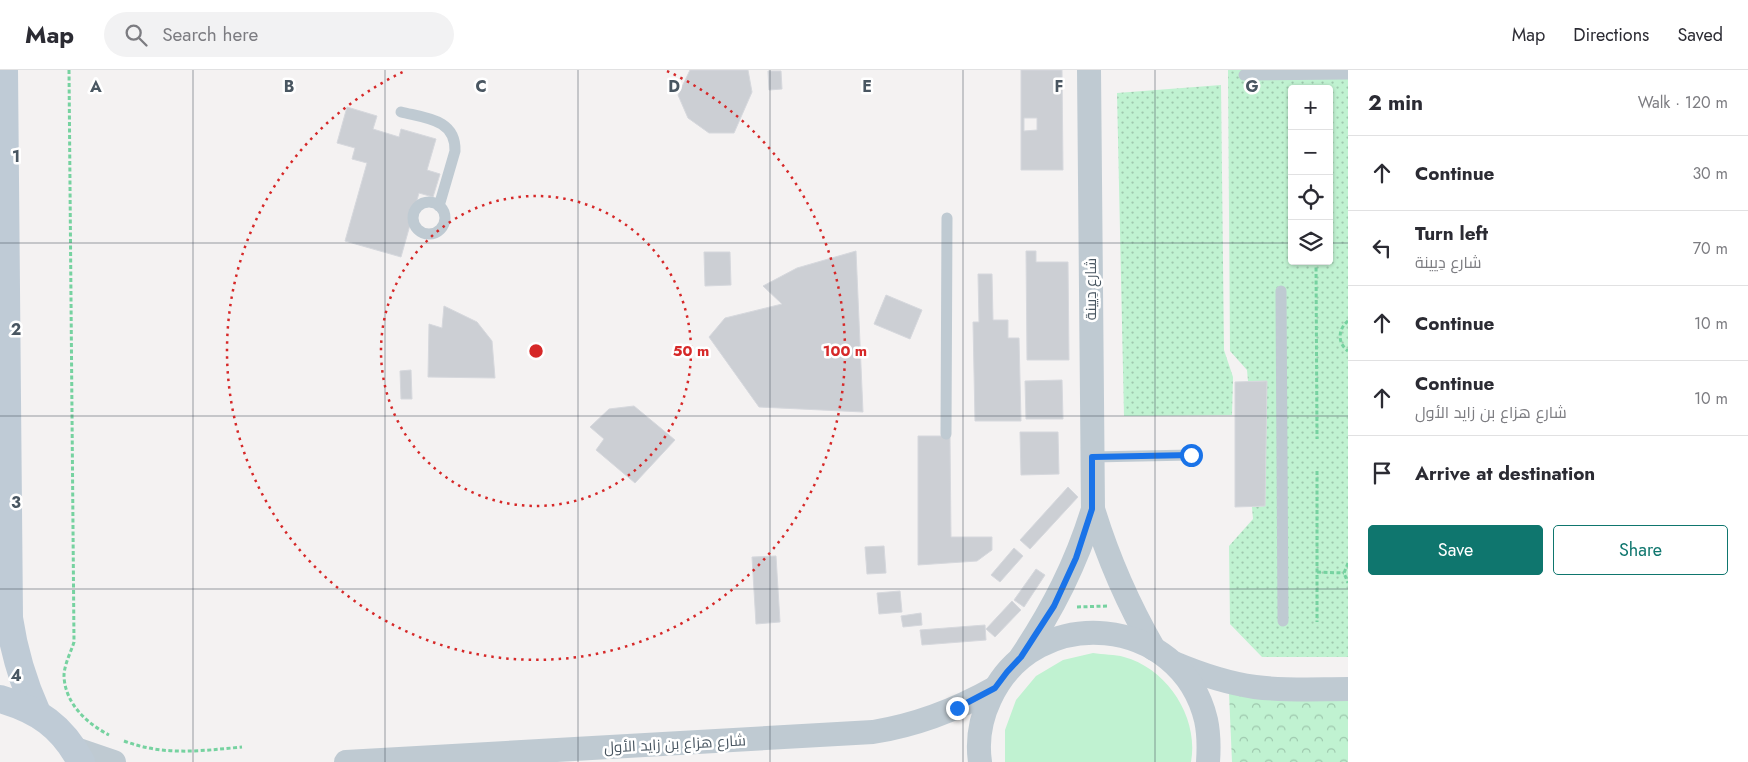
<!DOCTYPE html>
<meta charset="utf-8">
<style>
:root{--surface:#fff;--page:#f2f2f3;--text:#2b2b33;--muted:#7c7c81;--line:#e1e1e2;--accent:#0f766e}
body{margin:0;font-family:Jost,Cairo,sans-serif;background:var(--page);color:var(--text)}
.controls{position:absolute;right:15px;top:15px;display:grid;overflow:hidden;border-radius:5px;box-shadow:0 1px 4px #0004}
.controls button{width:45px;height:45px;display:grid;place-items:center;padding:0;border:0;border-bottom:1px solid var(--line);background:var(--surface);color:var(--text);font:25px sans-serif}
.stop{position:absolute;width:15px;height:15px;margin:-11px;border:4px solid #1a73e8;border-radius:50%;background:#fff}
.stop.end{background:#1a73e8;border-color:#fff;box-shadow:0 1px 5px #0008}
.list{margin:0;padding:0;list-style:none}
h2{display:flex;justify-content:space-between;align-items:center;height:65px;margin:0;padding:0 20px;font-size:21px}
h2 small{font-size:16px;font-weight:400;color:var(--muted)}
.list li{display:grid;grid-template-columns:32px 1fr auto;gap:15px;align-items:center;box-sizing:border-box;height:75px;padding:0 20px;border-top:1px solid var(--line)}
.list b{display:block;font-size:19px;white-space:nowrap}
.list p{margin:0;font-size:16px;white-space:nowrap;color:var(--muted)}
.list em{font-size:16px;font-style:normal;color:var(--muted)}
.actions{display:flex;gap:10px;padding:15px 20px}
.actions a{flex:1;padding:11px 0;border:1px solid var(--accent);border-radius:5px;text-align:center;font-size:18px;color:var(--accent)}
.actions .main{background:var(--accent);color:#fff}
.icon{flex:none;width:28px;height:28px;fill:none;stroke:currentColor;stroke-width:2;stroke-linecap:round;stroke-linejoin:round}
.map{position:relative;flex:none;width:1348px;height:692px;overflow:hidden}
header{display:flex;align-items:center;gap:30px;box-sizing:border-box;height:70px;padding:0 25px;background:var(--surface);border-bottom:1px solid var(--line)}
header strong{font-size:24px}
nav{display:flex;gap:28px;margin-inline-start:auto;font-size:18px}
.search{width:350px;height:45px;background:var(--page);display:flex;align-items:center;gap:12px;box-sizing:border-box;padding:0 18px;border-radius:28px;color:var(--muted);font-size:19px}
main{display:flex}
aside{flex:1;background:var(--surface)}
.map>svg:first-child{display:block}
.grass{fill:#c0f2d1}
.park{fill:url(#park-crowns)}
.garden{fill:url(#garden-dots);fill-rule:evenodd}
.building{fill:#cccfd4;stroke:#d6d8dd;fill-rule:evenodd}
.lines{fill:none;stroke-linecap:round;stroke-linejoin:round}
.path{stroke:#76d2a0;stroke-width:3;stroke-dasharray:4 2.5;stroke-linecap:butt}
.lane{stroke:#bfcad2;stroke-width:11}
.street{stroke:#bfcad2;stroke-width:24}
.secondary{stroke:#bfcbd6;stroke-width:28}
.route{stroke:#1a73e8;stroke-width:6}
.grid{fill:none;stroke:#495661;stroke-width:1;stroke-opacity:0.55}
.ring{fill:none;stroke:#d62828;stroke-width:2.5;stroke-dasharray:2.5 5}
.labels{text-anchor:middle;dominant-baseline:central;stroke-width:5;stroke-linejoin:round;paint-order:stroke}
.street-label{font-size:15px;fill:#495661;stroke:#fff}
.grid-label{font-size:16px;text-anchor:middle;font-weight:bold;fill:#495661;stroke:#fff;stroke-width:5;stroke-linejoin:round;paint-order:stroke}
.centre{fill:#d62828;stroke:#fff;stroke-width:2.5}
.ring-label{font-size:15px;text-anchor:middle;font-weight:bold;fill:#d62828;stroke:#fff;stroke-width:5;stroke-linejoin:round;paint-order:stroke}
</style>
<header>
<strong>Map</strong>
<div class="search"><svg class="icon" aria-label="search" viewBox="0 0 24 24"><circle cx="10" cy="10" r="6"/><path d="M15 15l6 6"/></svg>Search here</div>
<nav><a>Map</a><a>Directions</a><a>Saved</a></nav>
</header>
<main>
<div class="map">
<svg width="1348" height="692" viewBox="0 0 1348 692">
<defs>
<pattern id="park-crowns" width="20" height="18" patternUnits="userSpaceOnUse" patternTransform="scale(1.25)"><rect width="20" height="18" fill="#c0f2d1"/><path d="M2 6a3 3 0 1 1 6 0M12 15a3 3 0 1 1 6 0" fill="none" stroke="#9ec7ad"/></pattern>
<pattern id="garden-dots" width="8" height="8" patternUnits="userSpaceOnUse" patternTransform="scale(1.25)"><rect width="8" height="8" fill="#c0f2d1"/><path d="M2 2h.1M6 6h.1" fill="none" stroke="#9ec7ad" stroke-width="1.8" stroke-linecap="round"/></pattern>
</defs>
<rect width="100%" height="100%" fill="#f4f2f2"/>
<path class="grass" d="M1093,583c10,2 22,1 31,4 44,12 75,61 67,105h-186v-32l11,-30 20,-24 27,-16z"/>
<polygon class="park" points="1229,623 1348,629 1348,692 1232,692"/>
<g class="garden">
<path d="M1228,0h120v587h-86l-32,-33 -1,-78 24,-27 -1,-12 13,-1 2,-125h-19l-1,-11 -17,-19zM1292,19h37v172h-37z"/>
<polygon points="1221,15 1224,280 1233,307 1232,345 1124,346 1117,23"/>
</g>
<g class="building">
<polygon points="690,0 748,0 752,22 734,63 709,63 688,48 678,25"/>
<path d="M1021,0h41l1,100h-42zM1024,48h13v12l-13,1z"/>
<polygon points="768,1 781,1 782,19 769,20"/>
<polygon points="347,37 377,46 373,59 399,67 401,59 436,69 427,100 440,104 433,127 419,123 401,187 345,171 367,93 352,89 355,78 337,73"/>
<polygon points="856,181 863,342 759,337 709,267 725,248 782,234 763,216 797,198"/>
<polygon points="1026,181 1036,181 1036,192 1068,192 1069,290 1027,290"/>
<polygon points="704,182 730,182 731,215 705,216"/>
<polygon points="978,204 992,204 993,250 1008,250 1008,268 1019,268 1021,351 975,351 973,252 979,252"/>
<polygon points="886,225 922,240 910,269 874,254"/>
<polygon points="444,236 477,252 492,271 495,308 428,307 429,254 442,258"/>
<polygon points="411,300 412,329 401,329 400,301"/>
<polygon points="1062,310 1063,349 1026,349 1025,311"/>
<polygon points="1267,311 1265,436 1235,437 1235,312"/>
<polygon points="634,336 675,370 635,413 596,380 604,369 590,357 609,339"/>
<polygon points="1020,362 1058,362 1059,404 1021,405"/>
<polygon points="918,366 950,366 951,467 992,467 992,480 977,491 918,495"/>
<polygon points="1068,417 1078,427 1030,479 1020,470"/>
<polygon points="884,476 886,503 867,504 865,477"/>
<polygon points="1014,478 1023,486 1000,512 991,505"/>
<polygon points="776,486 780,552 756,554 752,487"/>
<polygon points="1036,499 1045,505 1024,537 1014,530"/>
<polygon points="900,521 902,542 879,544 877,523"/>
<polygon points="1012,531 1021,540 995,567 986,559"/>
<polygon points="921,543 922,555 903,557 901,546"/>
<polygon points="985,555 986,570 922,575 920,560"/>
</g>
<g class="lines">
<g class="path">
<path d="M69,0l5,572c-3,10 -10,23 -10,34 1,27 22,47 45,59"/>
<polyline points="1316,191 1317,369"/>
<path d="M1348,251c-10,8 -11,22 0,30"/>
<polyline points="1317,401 1317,552"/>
<polyline points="1348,493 1344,503 1348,513"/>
<polyline points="1317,502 1344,503"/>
<polyline points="1077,537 1108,536"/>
<path d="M124,671c40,15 76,10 118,6"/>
</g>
<g class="lane">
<polyline points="1244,5 1348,4"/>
<path d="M401,42c24,6 55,7 54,39l-16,55"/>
<circle cx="429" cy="148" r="16"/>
<polyline points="1281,221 1283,551"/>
<polyline points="946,364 947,148"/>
<polyline points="1092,387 1191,385"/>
</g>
<g class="street">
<path d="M1093,439c15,49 35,95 61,140"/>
<path d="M1021,587c32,-48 55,-93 72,-148l-4,-439"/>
<path d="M1174,593c26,11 53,20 81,24 31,4 62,2 93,2"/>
<polyline points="73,678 114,692"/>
<path d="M346,692l527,-30c44,-7 83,-22 122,-44"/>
<path d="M980,692c-3,-21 1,-44 10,-63 45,-98 191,-84 216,21 3,14 3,28 2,42"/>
</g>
<g class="secondary">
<path d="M4,0l5,548c5,34 14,64 28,95"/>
<path d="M0,629c38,11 62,27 81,63"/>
</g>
</g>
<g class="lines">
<polyline class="route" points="957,638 995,618 1007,602 1021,587 1054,536 1076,488 1092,439 1092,387 1191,385"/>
</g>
<path class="grid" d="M193,0v692M385,0v692M578,0v692M770,0v692M963,0v692M1155,0v692M0,173h1292M1329,173h19M0,346h1348M0,519h1348"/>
<g class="ring">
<circle cx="536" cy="281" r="155"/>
<path d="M667 1A309 309 0 1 1 405 1"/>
</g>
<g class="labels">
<g class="street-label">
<text transform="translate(1091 219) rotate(-90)">شارع دِيينة</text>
<text transform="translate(675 674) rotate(-3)">شارع هزاع بن زايد الأول</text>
</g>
</g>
<g class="grid-label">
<text x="96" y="22">A</text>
<text x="289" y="22">B</text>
<text x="481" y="22">C</text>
<text x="674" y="22">D</text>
<text x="867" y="22">E</text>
<text x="1059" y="22">F</text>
<text x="1252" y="22">G</text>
<text x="16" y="92">1</text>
<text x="16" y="265">2</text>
<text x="16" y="438">3</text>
<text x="16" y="611">4</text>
</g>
<circle cx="536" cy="281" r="8" class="centre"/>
<g class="ring-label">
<text x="691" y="286">50 m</text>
<text x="845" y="286">100 m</text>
</g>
</svg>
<div class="controls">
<button>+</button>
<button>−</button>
<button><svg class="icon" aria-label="locate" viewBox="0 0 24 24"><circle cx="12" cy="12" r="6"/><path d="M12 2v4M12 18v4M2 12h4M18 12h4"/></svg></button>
<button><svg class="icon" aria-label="layers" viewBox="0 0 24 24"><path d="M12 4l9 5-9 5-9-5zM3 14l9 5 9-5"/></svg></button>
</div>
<div class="stop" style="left:1191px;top:385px"></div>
<div class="stop end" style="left:957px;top:638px"></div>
</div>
<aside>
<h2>2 min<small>Walk · 120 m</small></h2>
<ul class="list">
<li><svg class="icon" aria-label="ahead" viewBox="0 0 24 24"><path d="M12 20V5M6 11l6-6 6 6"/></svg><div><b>Continue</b></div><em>30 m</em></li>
<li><svg class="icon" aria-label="left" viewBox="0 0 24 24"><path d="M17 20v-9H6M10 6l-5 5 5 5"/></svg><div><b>Turn left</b><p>شارع دِيينة</p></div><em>70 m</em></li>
<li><svg class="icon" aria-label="ahead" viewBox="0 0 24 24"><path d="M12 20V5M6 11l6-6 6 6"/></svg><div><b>Continue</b></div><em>10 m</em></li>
<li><svg class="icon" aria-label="ahead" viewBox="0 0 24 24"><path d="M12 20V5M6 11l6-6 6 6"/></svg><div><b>Continue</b><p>شارع هزاع بن زايد الأول</p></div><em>10 m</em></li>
<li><svg class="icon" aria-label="arrive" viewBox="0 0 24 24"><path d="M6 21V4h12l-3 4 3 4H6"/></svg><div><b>Arrive at destination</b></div></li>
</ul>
<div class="actions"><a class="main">Save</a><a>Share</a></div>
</aside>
</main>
